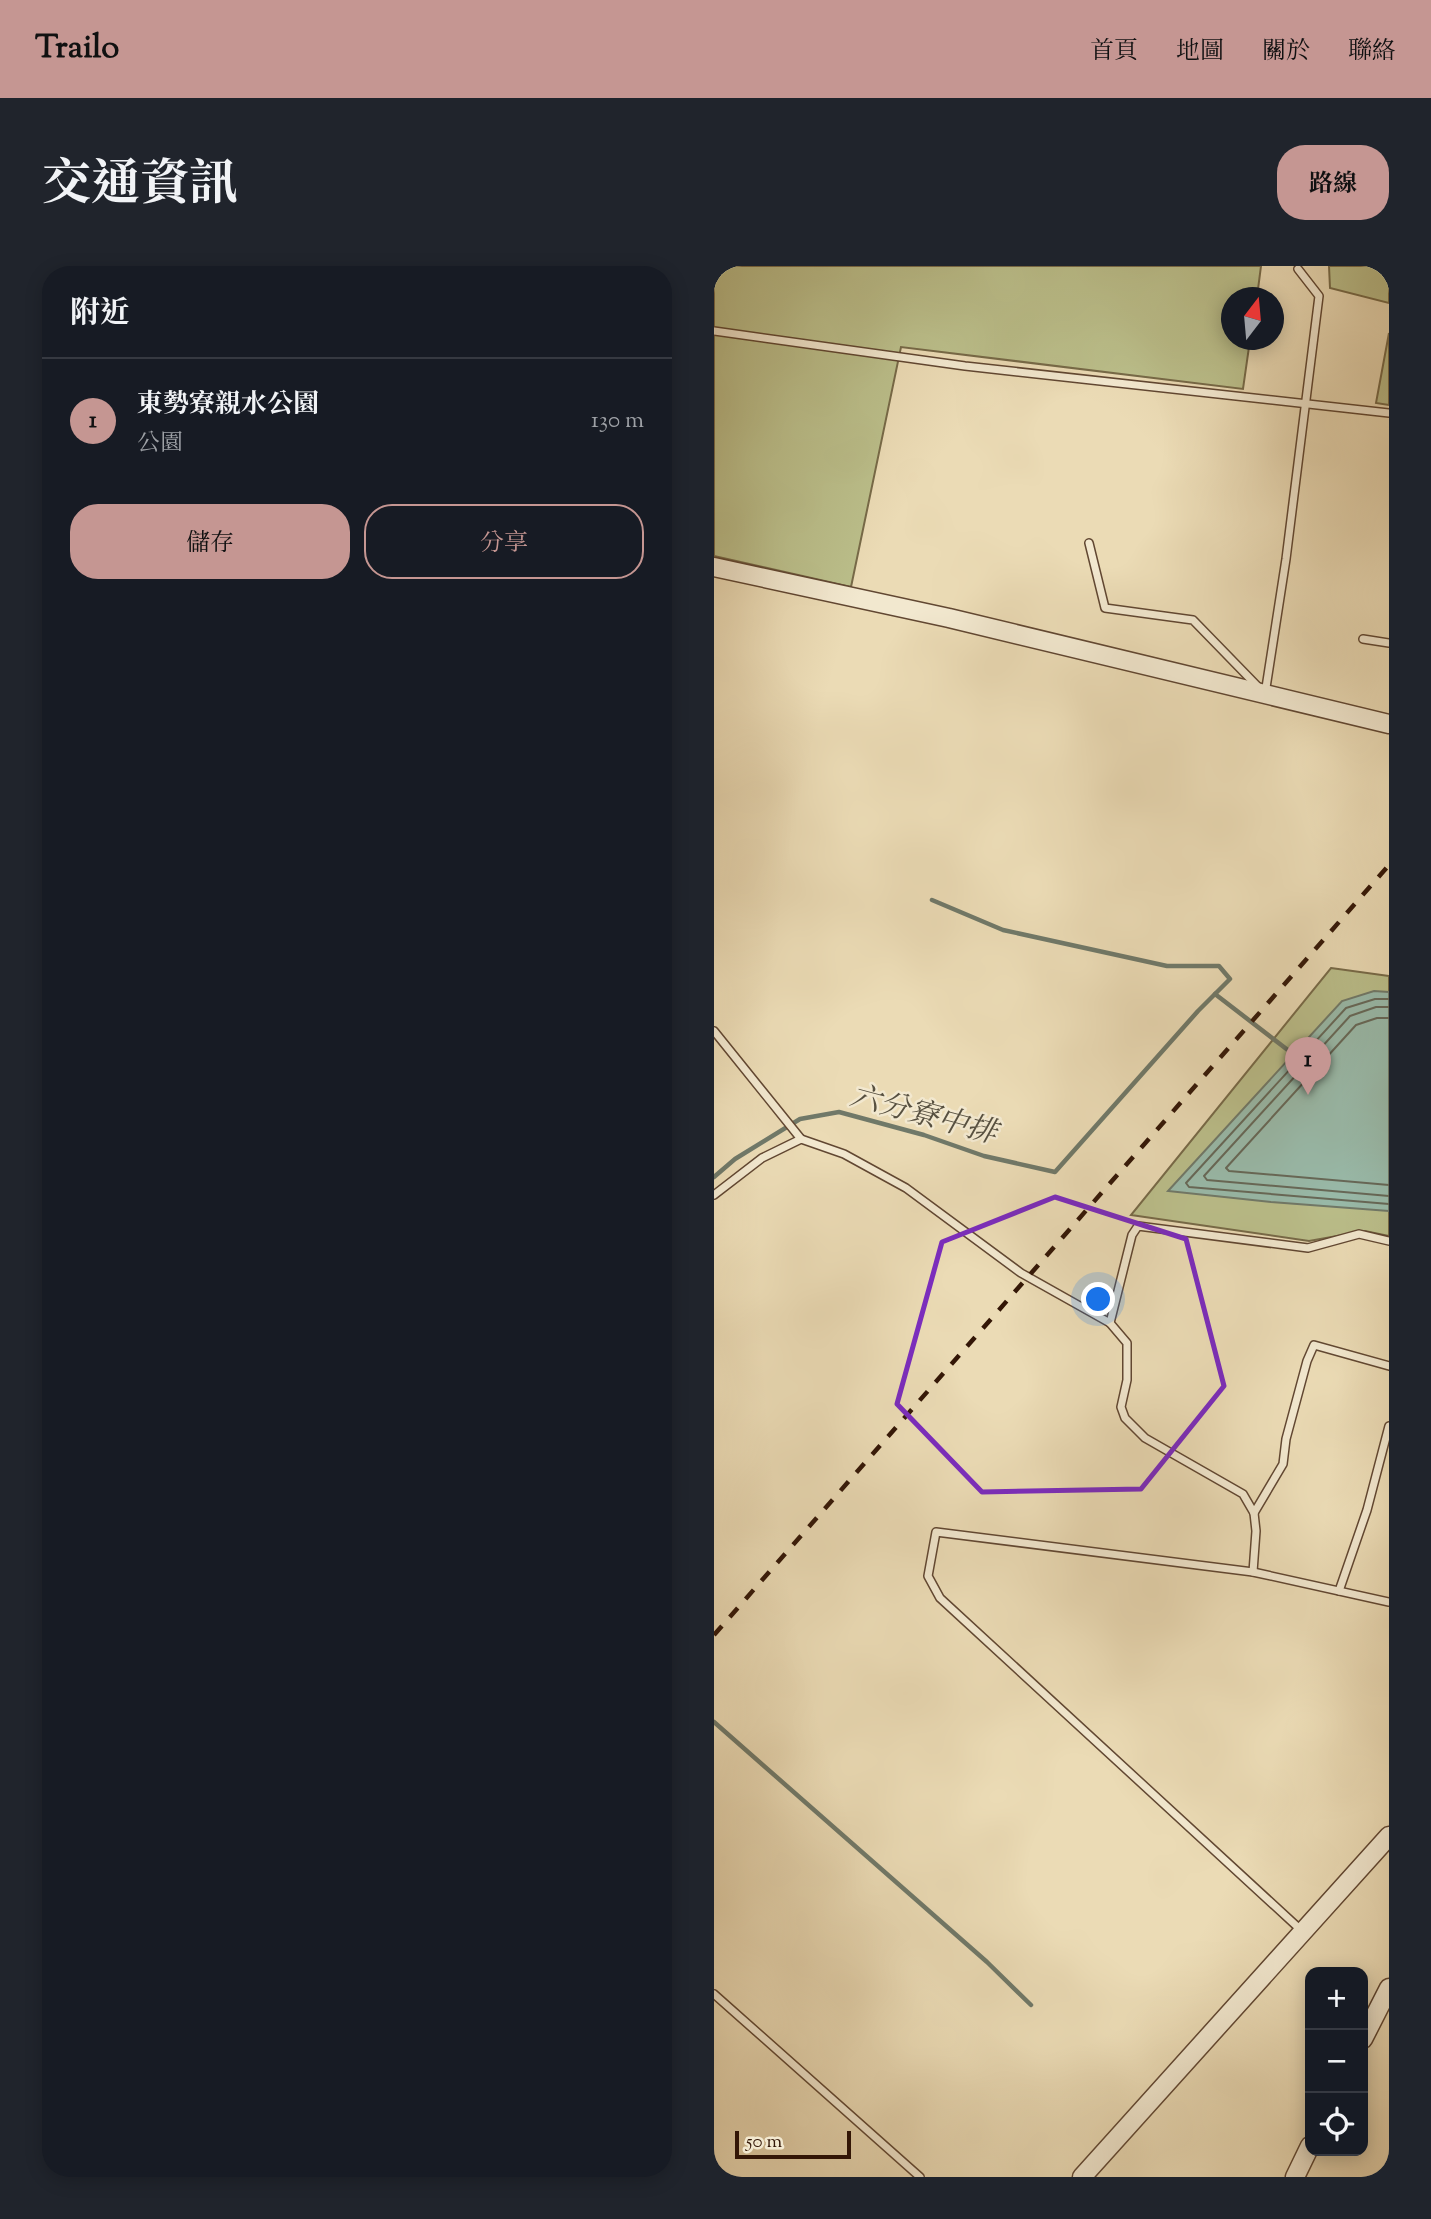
<!DOCTYPE html>
<html lang="zh-TW">
<meta charset="utf-8">
<style>
:root{--surface:#171b24;--page:#20242c;--text:#f1f3f6;--muted:#9ea1a6;--line:#363941;--accent:#c59692}
body{margin:0;font-family:"Sorts Mill Goudy","Noto Serif TC",serif;background:var(--page);color:var(--text)}
.controls{position:absolute;right:21px;bottom:21px;display:grid;overflow:hidden;border-radius:14px;box-shadow:0 4px 18px #0003}
.controls button{width:63px;height:63px;display:grid;place-items:center;padding:0;border:0;border-bottom:2px solid var(--line);background:var(--surface);color:var(--text);font:35px sans-serif}
.compass{position:absolute;left:507px;top:21px;width:63px;height:63px;border-radius:50%;background:var(--surface);box-shadow:0 4px 18px #0003;rotate:16deg}
.scale{position:absolute;left:21px;bottom:18px;width:116px;box-sizing:border-box;padding-left:7px;border:4px solid #331606;border-top:0;font-size:19px;line-height:24px;white-space:nowrap;color:#331606;-webkit-text-stroke:5px #f2e8cf;paint-order:stroke}
.you{position:absolute;left:385px;top:1034px;width:24px;height:24px;margin:-18px;border:5px solid #fff;border-radius:50%;background:#1a73e8;box-shadow:0 0 0 10px #1a73e833}
.badge{display:grid;place-items:center;width:46px;height:46px;border-radius:50%;background:var(--accent);color:#111;font-size:23px;font-weight:700}
.pin{position:absolute;translate:-50% -58px;filter:drop-shadow(0 2px 4px #0008)}
.pin::after{content:'';position:absolute;top:37px;width:24px;height:21px;background:inherit;clip-path:polygon(0 0,100% 0,50% 100%)}
.list{margin:0;padding:0;list-style:none}
h2{display:flex;justify-content:space-between;align-items:center;height:91px;margin:0;padding:0 28px;font-size:30px}
h2 small{font-size:23px;font-weight:400;color:var(--muted)}
.list li{display:grid;grid-template-columns:46px 1fr auto;gap:21px;align-items:center;box-sizing:border-box;height:126px;padding:0 28px;border-top:2px solid var(--line)}
.list b{display:block;font-size:26px;white-space:nowrap}
.list p{margin:0;font-size:23px;white-space:nowrap;color:var(--muted)}
.list em{font-size:23px;font-style:normal;color:var(--muted)}
.actions{display:flex;gap:14px;padding:21px 28px}
.actions a{flex:1;padding:16px 0;border:2px solid var(--accent);border-radius:28px;text-align:center;font-size:24px;color:var(--accent)}
.actions .main{background:var(--accent);color:#111}
.icon{flex:none;width:38px;height:38px;fill:none;stroke:currentColor;stroke-width:2;stroke-linecap:round;stroke-linejoin:round}
.map{position:relative;flex:none;width:675px;height:1911px;overflow:hidden;border-radius:28px}
header{display:flex;align-items:center;gap:42px;box-sizing:border-box;height:98px;padding:0 35px;background:var(--accent);color:#111}
header strong{font-size:33px}
nav{display:flex;gap:38px;margin-inline-start:auto;font-size:24px}
.intro{display:flex;align-items:center;justify-content:space-between;box-sizing:border-box;height:168px;padding:0 42px}
h1{margin:0;font-size:49px}
.button{padding:18px 32px;border-radius:28px;background:var(--accent);color:#111;font-size:24px;font-weight:700}
main{display:flex;gap:42px;padding:0 42px}
aside{flex:1;background:var(--surface);border-radius:28px;box-shadow:0 4px 18px #0003}
.map>svg:first-child{display:block}
.green{fill:#bbbf8b;stroke:#776a48;stroke-width:2}
.water{fill:#99bbab;stroke:#707969;stroke-width:2}
.lines{fill:none;stroke-linecap:round;stroke-linejoin:round}
.shore{stroke:#666858;stroke-width:2}
.stream{stroke:#707969;stroke-width:4.5}
.service-casing{stroke:#614732;stroke-width:10}
.tertiary-casing{stroke:#614732;stroke-width:21}
.service{stroke:#f2e8cf;stroke-width:7}
.tertiary{stroke:#f2e8cf;stroke-width:18}
.rail{stroke:#331606;stroke-width:4.5;stroke-dasharray:12 12;stroke-linecap:butt}
.marked{fill:none;stroke:#7b2cbf;stroke-width:5;stroke-linejoin:round}
.labels{text-anchor:middle;dominant-baseline:central;stroke-width:5;stroke-linejoin:round;paint-order:stroke}
.water-label{font-size:30px;font-style:italic;fill:#575040;stroke:#f2e8cf}
</style>
<header>
<strong>Trailo</strong>
<nav><a>首頁</a><a>地圖</a><a>關於</a><a>聯絡</a></nav>
</header>
<div class="intro"><h1>交通資訊</h1><a class="button">路線</a></div>
<main>
<aside>
<h2>附近<small></small></h2>
<ul class="list">
<li><span class="badge">1</span><div><b>東勢寮親水公園</b><p>公園</p></div><em>130 m</em></li>
</ul>
<div class="actions"><a class="main">儲存</a><a>分享</a></div>
</aside>
<div class="map">
<svg width="675" height="1911" viewBox="0 0 675 1911">
<rect width="100%" height="100%" fill="#ebdbb5"/>
<filter id="stains"><feTurbulence type="fractalNoise" baseFrequency=".00286" numOctaves="4"/><feColorMatrix values="0 0 0 0 .2 0 0 0 0 .09 0 0 0 0 .02 0 0 0 .5 -.17"/></filter>
<radialGradient id="worn" r=".72"><stop offset=".6" stop-color="#630" stop-opacity="0"/><stop offset="1" stop-color="#630" stop-opacity=".3"/></radialGradient>
<g class="green">
<polygon points="0,0 547,0 543,31 517,32 517,74 536,74 529,123 187,81 137,321 0,290"/>
<polygon points="615,0 675,0 675,37 616,22"/>
<polygon points="675,67 675,139 662,137"/>
<polygon points="617,702 675,710 675,970 651,965 595,975 417,949"/>
</g>
<polygon class="water" points="660,725 675,726 675,945 557,936 454,925 628,735"/>
<g class="lines">
<g class="shore">
<polyline points="675,733 661,733 632,742 472,917 475,921 675,938"/>
<polyline points="675,741 662,741 636,750 490,910 493,914 675,930"/>
<polyline points="675,752 663,752 642,759 512,902 515,905 675,919"/>
</g>
<g class="stream">
<polyline points="501,728 579,788"/>
<polyline points="0,911 21,893 86,853 125,846 210,869 270,890 341,906 484,745 516,713 505,700 453,700 289,664 218,634"/>
<polyline points="0,1456 273,1696 317,1739"/>
</g>
<defs>
<g id="service">
<polyline points="0,65 251,100 675,147"/>
<polyline points="375,277 391,342 479,354 551,428 572,293 605,30 584,3"/>
<polyline points="649,373 675,377"/>
<polyline points="0,765 87,873"/>
<polyline points="0,929 48,892 87,873 130,888 192,922 307,1007 396,1057"/>
<polyline points="540,1247 569,1198 572,1173 593,1095 600,1079 675,1100"/>
<polyline points="539,1306 542,1265 540,1247 529,1228 431,1172 411,1152 407,1141 413,1114 413,1077 396,1057 418,969 424,960 594,982 645,968 675,975"/>
<polyline points="625,1325 653,1244 675,1160"/>
<polyline points="588,1665 226,1332 214,1310 222,1266 539,1306 675,1336"/>
<polyline points="0,1728 206,1911"/>
</g>
<g id="tertiary">
<polyline points="0,301 235,352 675,458"/>
<polyline points="649,1773 675,1722"/>
<polyline points="368,1911 675,1570"/>
<polyline points="581,1911 596,1880"/>
</g>
</defs>
<use href="#service" class="service-casing"/>
<use href="#tertiary" class="tertiary-casing"/>
<use href="#service" class="service"/>
<use href="#tertiary" class="tertiary"/>
<polyline class="rail" points="0,1369 675,599"/>
</g>
<path class="marked" d="M341,931l131,42 38,147 -83,103 -159,3 -85,-88 45,-162z"/>
<g class="labels">
<g class="water-label">
<text transform="translate(209 850) rotate(15)">六分寮中排</text>
</g>
</g>
<rect width="100%" height="100%" filter="url(#stains)"/>
<rect width="100%" height="100%" fill="url(#worn)"/>
</svg>
<div class="controls">
<button>+</button>
<button>−</button>
<button><svg class="icon" aria-label="locate" viewBox="0 0 24 24"><circle cx="12" cy="12" r="6"/><path d="M12 2v4M12 18v4M2 12h4M18 12h4"/></svg></button>
</div>
<svg class="compass" viewBox="-18 -18 36 36"><path d="M0-13l5 13h-10z" fill="#e53935"/><path d="M0 13l5-13h-10z" fill="#9ea1a6"/></svg>
<div class="scale">50 m</div>
<div class="you"></div>
<div class="pin badge" style="left:594px;top:829px">1</div>
</div>
</main>
